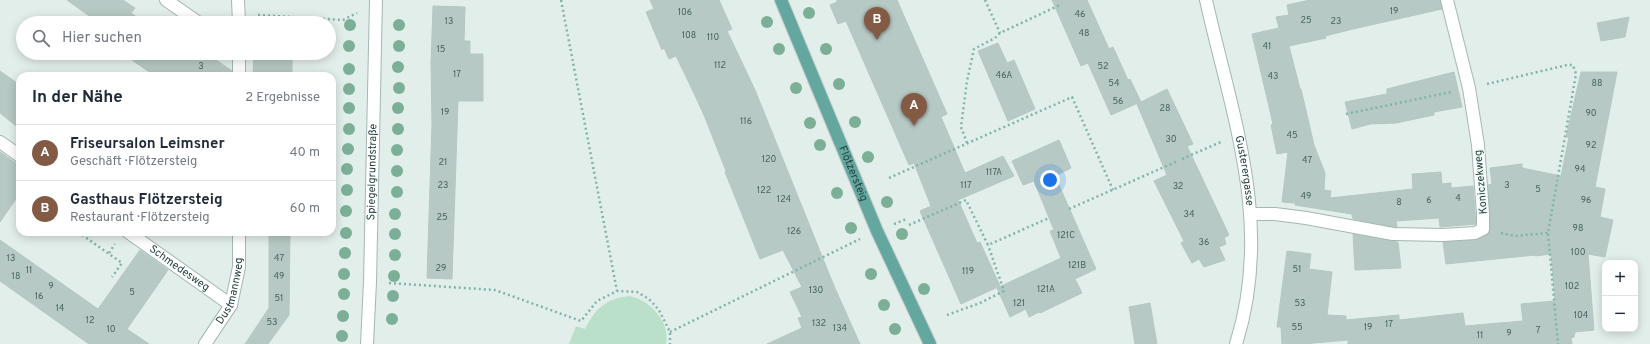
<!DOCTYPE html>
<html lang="de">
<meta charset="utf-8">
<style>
:root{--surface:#fff;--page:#f6f6f7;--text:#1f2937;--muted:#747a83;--line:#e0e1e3;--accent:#835a43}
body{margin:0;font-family:Overpass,sans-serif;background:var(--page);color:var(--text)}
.controls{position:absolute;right:12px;bottom:12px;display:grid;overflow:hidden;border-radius:8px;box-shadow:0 2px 10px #0003}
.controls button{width:36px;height:36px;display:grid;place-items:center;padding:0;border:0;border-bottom:1px solid var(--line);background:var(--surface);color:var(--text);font:20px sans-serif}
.you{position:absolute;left:1050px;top:180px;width:14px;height:14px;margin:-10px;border:3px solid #fff;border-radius:50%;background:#1a73e8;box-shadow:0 0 0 6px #1a73e833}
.badge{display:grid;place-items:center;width:26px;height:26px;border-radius:50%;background:var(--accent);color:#fff;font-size:13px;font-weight:700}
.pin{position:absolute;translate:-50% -33px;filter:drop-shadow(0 1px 2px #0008)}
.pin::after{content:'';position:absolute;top:21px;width:14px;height:12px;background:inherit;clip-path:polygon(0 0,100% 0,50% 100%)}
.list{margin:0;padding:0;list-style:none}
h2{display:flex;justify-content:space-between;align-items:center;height:52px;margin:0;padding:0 16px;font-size:17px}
h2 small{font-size:13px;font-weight:400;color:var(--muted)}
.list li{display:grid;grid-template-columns:26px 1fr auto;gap:12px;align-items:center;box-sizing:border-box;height:56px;padding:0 16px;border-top:1px solid var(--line)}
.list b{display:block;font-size:15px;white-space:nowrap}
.list p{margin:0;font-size:13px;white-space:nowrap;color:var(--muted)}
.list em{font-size:13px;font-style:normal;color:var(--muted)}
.icon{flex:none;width:22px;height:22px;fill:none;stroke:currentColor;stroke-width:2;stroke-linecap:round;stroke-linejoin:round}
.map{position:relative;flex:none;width:1650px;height:344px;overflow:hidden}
.search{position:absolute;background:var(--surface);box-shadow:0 2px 10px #0003;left:16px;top:16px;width:320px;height:44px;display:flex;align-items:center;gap:10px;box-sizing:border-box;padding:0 14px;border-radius:22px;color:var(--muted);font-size:15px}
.panel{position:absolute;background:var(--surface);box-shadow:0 2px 10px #0003;left:16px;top:72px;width:320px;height:164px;border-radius:12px}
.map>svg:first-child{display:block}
.green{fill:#bae0ca}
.building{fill:#b7c9c4;stroke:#b4c8c3}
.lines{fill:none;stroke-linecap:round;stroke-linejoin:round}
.minor-casing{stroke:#a4b7b3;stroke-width:14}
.major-casing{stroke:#c1cac9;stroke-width:14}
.path{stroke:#80b4ab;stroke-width:2.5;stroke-dasharray:2 3;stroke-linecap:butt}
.minor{stroke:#fff;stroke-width:12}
.major{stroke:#63a79f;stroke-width:12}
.tree{fill:#7baf98}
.labels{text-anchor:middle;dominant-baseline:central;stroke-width:3;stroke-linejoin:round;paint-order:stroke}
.number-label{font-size:9px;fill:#46635f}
.street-label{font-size:11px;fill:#21413d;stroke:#f3faf7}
</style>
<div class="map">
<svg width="1650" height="344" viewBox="0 0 1650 344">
<rect width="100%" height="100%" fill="#e2eeea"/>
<path class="green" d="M629,296c20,3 42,26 37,48h-97l7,-18 9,3c11,-21 20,-30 44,-33z"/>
<g class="building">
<polygon points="67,0 123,0 135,8 131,13 145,23 99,23"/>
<polygon points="650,0 719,0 732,29 727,31 755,90 834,286 860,344 767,344 802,328 798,318 802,317 790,292 802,287 783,250 760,259 725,172 726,171 704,115 691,87 676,56 669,59 664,48 662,50 646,12 654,9"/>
<polygon points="837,0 897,0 947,114 941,117 965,173 1003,156 1014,176 958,200 977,243 980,242 1000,286 961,304 920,211 931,206 914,163 909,165 846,21 838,24 830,5 837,2"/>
<polygon points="1052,0 1087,0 1109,49 1113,47 1128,80 1130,79 1141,102 1167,89 1193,144 1187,146 1229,235 1224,238 1226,244 1219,247 1225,260 1204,267 1199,259 1192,263 1181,243 1184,241 1154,181 1167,175 1137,104 1138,103 1111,115 1088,63 1081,66"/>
<polygon points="1310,0 1440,0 1442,9 1353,29 1325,36 1326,38 1289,46 1300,89 1301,89 1314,145 1325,173 1324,190 1331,191 1330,198 1413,189 1412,174 1441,172 1442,184 1451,183 1451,188 1473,186 1476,224 1440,227 1439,218 1396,221 1397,227 1394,227 1353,219 1352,214 1295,205 1295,203 1282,202 1288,152 1277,154 1271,125 1273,124 1252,34 1279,28 1276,17 1289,15 1287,5"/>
<polygon points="433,6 465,7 464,41 470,41 470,54 483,54 483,101 458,101 452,279 427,278 432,124 431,63"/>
<polygon points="1629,17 1625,37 1601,41 1597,23"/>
<polygon points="998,43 1007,63 1014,60 1035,109 1008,121 978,51"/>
<polygon points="122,53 189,53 195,57 198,53 206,53 232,71 232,76 155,76"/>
<polygon points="254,53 292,53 292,76 253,76"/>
<polygon points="0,71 20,85 20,129 0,113"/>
<polygon points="1454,72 1462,107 1434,112 1434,115 1396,123 1370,124 1352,129 1345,102 1387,94 1387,89"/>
<polygon points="1581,72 1617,72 1595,187 1605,189 1600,217 1613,220 1605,257 1588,254 1594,330 1575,332 1574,337 1571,338 1572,344 1348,344 1348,340 1303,344 1282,344 1281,327 1277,327 1287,251 1311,254 1309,269 1332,272 1327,315 1346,316 1346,320 1399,315 1399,320 1463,313 1465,326 1523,321 1521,304 1555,301 1551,254 1535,256 1535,255 1446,264 1443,242 1476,240 1489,233 1490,214 1488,185 1492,184 1490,168 1522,164 1522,168 1561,176 1569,137 1566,137"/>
<polygon points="1059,140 1071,168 1055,176 1096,269 1075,279 1082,293 1040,313 1039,312 1029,317 1026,309 1010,317 997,288 1061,258 1050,231 1054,230 1034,181 1023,185 1012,161"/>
<polygon points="0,152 20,166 20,193 0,222"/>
<polygon points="269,232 290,232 289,315 268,344 245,344 269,308"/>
<polygon points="1353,234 1398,242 1401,268 1355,270"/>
<polygon points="0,240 98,309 140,250 168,270 127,329 149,344 89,344 0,281"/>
<polygon points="1150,303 1157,344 1135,344 1129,307"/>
</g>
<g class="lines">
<defs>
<g id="minor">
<polyline points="166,0 199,23"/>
<polyline points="238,0 239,23"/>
<path id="s1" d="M1206,0c26,116 68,224 30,344"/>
<polyline points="239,76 239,53"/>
<polyline points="0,142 20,156"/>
<polyline points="1251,214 1275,214 1306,218 1393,234 1443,235 1475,233 1483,229 1483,214 1478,145 1469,88 1447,0"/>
<path id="s2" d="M128,232l103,73"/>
<path id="s3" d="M205,344l26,-39 8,-38v-35"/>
<path id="s4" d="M367,344l3,-62 6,-282"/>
</g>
<g id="major">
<path id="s5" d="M781,0l96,231 53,113"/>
</g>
</defs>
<use href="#minor" class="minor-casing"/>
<use href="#major" class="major-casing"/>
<g class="path">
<polyline points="561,0 617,291"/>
<polyline points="985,0 1000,33"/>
<polyline points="258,15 343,20 357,13"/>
<polyline points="1487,84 1567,65 1573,65 1576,74 1548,233 1558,344"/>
<polyline points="1346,114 1451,92"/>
<polyline points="967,143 961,127 967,81 974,49 995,38 1000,33 1062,4"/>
<polyline points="1182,159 1221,142"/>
<polyline points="889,178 1072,97 1113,190"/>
<polyline points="1069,209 1178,161"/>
<polyline points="894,224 907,219"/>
<polyline points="909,225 966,200 988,245 1049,218"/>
<polyline points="78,232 122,263 112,277"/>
<polyline points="1501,233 1515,236 1548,233"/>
<polyline points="109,253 115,244"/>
<polyline points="389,283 495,290 581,321 597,301 617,291 637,292 649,299 659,310 670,332 670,344"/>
<polyline points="947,315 980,303 1004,291 988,245"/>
<polyline points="670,332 860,239"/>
</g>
<use href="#minor" class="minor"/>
<use href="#major" class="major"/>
</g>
<g class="tree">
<circle cx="809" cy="13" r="6"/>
<circle cx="767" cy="22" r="6"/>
<circle cx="350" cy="25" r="6"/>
<circle cx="399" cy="25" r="6"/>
<circle cx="349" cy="46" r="6"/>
<circle cx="399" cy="46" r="6"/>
<circle cx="779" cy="49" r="6"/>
<circle cx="826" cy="49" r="6"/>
<circle cx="398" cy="67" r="6"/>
<circle cx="349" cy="69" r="6"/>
<circle cx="839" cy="84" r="6"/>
<circle cx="399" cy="88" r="6"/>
<circle cx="796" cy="88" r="6"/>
<circle cx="349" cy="89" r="6"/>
<circle cx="349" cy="108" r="6"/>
<circle cx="398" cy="108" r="6"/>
<circle cx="855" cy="122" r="6"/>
<circle cx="810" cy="123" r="6"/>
<circle cx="349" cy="129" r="6"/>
<circle cx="398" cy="129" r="6"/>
<circle cx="820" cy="145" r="6"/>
<circle cx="348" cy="149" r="6"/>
<circle cx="397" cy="150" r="6"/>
<circle cx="868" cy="157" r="6"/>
<circle cx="347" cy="169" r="6"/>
<circle cx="397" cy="171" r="6"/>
<circle cx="347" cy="190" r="6"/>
<circle cx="397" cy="192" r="6"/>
<circle cx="837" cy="193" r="6"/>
<circle cx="887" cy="202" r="6"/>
<circle cx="346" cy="211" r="6"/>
<circle cx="395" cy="214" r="6"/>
<circle cx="851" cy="228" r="6"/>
<circle cx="346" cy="233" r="6"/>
<circle cx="395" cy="234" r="6"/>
<circle cx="902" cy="234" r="6"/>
<circle cx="345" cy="253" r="6"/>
<circle cx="395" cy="255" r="6"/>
<circle cx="344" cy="274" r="6"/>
<circle cx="871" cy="274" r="6"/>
<circle cx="394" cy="276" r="6"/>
<circle cx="924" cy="289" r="6"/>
<circle cx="344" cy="294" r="6"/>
<circle cx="393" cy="296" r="6"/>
<circle cx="884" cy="305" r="6"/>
<circle cx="343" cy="316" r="6"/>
<circle cx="392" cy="319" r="6"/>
<circle cx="895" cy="329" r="6"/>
<circle cx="342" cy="336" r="6"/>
</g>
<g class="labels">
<g class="number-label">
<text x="1394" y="11">19</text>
<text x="685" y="12">106</text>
<text x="1080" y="14">46</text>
<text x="1306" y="20">25</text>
<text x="449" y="21">13</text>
<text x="1336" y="21">23</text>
<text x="1084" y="33">48</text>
<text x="689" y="35">108</text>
<text x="713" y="37">110</text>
<text x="1267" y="46">41</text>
<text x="441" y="49">15</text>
<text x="720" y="65">112</text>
<text x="201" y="66">3</text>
<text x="1103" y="66">52</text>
<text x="457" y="74">17</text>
<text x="1004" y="75">46A</text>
<text x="1273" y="76">43</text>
<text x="1114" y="83">54</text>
<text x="1597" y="83">88</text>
<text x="1118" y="101">56</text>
<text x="1165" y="108">28</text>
<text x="445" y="112">19</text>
<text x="1591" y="113">90</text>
<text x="746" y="121">116</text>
<text x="1292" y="135">45</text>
<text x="1171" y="139">30</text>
<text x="1591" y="145">92</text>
<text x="769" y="159">120</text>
<text x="1307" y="160">47</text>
<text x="443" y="162">21</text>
<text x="1580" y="169">94</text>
<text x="994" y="172">117A</text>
<text x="443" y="185">23</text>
<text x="966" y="185">117</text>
<text x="1507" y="185">3</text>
<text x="1178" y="186">32</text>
<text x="1538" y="189">5</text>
<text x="764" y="190">122</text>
<text x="1306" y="196">49</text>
<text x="1458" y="198">4</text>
<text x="784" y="199">124</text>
<text x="1429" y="200">6</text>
<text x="1586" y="200">96</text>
<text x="1399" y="202">8</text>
<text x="1189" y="214">34</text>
<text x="442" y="217">25</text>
<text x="1578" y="228">98</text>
<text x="794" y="231">126</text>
<text x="1066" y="235">121C</text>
<text x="1204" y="242">36</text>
<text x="1578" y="252">100</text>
<text x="11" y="258">13</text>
<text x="279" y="258">47</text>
<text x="1077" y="265">121B</text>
<text x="441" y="268">29</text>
<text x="1297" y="269">51</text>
<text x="29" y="270">11</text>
<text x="968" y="271">119</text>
<text x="16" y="276">18</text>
<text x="279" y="276">49</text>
<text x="51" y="286">9</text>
<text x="1572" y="286">102</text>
<text x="1046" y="289">121A</text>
<text x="816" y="290">130</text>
<text x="132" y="292">5</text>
<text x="39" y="296">16</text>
<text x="279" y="298">51</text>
<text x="1019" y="303">121</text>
<text x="1300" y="303">53</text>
<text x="60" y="308">14</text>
<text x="1581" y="315">104</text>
<text x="90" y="320">12</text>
<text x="272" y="322">53</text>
<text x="819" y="323">132</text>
<text x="1389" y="324">17</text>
<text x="1297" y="327">55</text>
<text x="1368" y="327">19</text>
<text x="840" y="328">134</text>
<text x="111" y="329">10</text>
<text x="1538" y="330">7</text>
<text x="1509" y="333">9</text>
<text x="1480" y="335">11</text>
</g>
<g class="street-label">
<text stroke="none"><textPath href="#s1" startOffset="175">Gusterergasse</textPath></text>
<text stroke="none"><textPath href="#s4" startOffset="172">Spiegelgrundstraße</textPath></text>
<text stroke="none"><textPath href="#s5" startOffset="188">Flötzersteig</textPath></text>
<text transform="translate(1481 182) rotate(-95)">Koniczekweg</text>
<text stroke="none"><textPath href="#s2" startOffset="63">Schmedesweg</textPath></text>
<text stroke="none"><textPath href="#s3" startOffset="60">Dustmannweg</textPath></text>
</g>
</g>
</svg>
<div class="controls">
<button>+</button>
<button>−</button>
</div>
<div class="you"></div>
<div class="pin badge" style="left:914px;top:126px">A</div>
<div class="pin badge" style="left:877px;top:40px">B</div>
<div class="search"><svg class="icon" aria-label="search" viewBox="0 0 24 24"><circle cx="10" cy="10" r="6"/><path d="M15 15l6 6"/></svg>Hier suchen</div>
<section class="panel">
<h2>In der Nähe<small>2 Ergebnisse</small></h2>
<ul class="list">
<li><span class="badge">A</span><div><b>Friseursalon Leimsner</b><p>Geschäft · Flötzersteig</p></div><em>40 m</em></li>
<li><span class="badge">B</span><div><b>Gasthaus Flötzersteig</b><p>Restaurant · Flötzersteig</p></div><em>60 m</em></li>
</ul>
</section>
</div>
